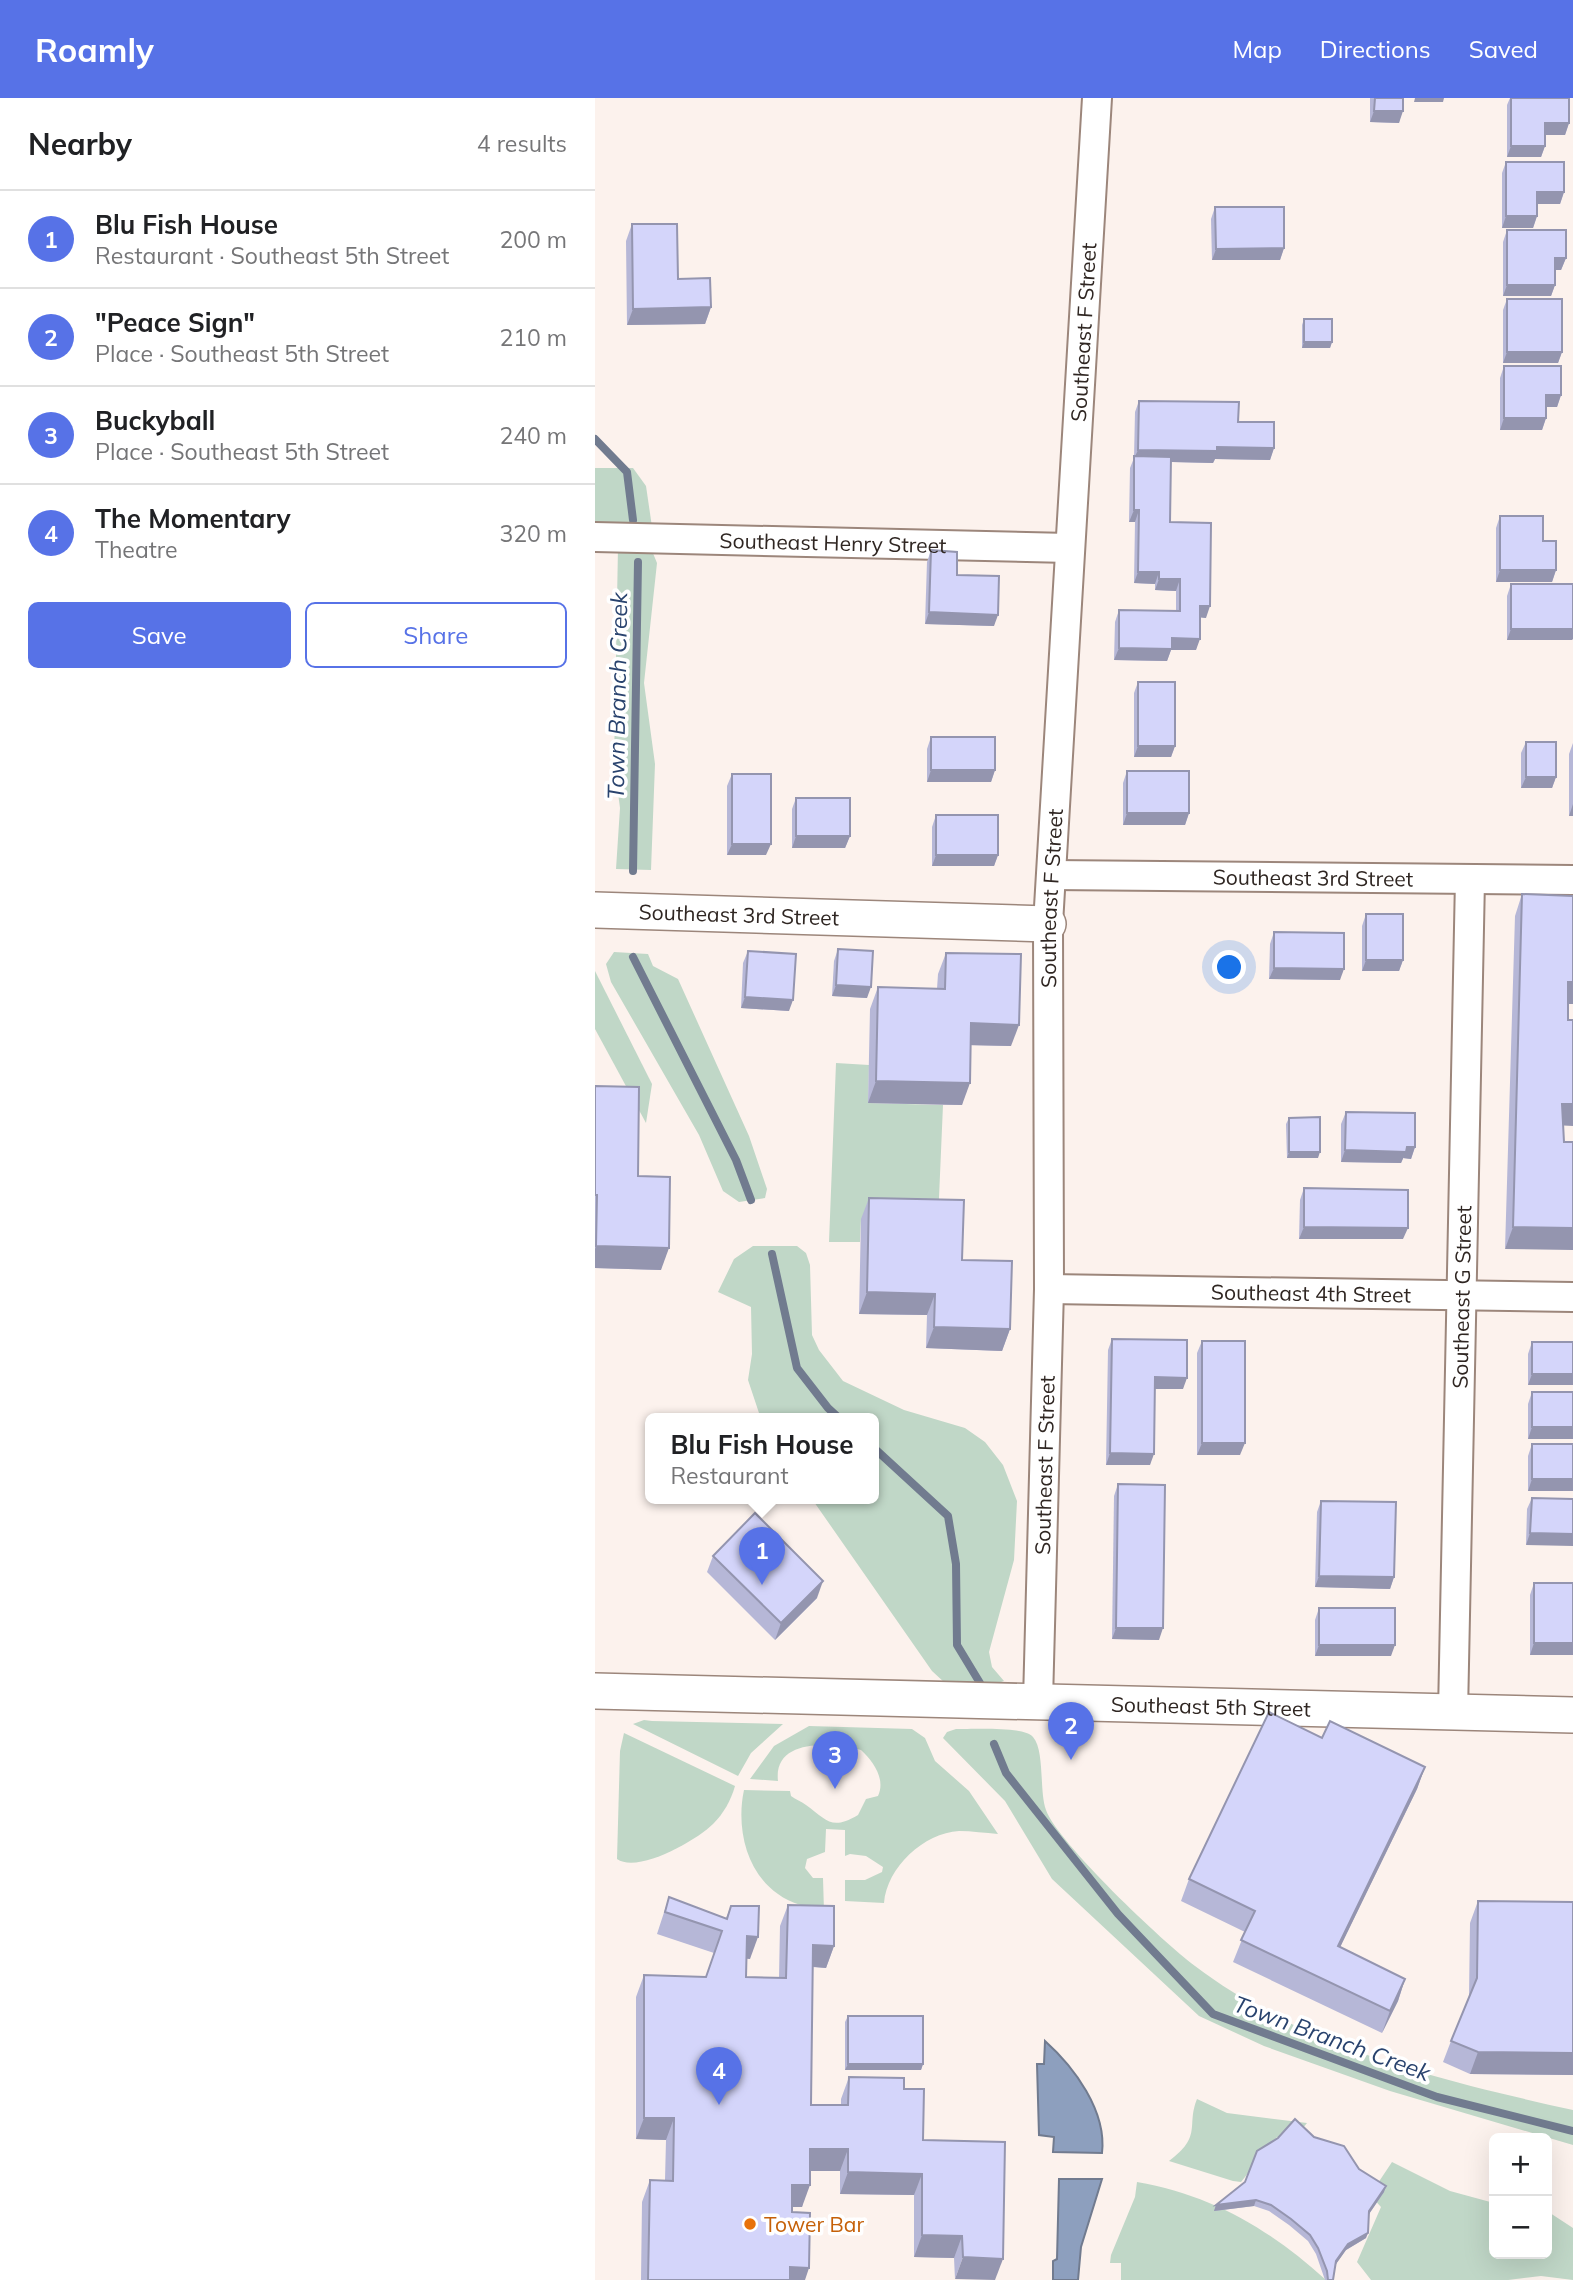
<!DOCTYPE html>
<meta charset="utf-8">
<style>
:root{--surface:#fff;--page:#f6f6f6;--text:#202124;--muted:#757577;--line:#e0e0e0;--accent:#5772e7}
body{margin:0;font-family:Mulish,sans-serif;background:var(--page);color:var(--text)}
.controls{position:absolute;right:21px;bottom:21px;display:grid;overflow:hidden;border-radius:10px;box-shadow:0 7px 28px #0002}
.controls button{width:63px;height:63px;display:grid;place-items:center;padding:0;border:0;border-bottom:2px solid var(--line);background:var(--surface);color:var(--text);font:35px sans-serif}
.you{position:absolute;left:635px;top:870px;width:24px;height:24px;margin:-18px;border:5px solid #fff;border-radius:50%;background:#1a73e8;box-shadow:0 0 0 10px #1a73e833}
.badge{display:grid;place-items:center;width:46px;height:46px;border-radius:50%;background:var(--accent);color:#fff;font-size:23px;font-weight:700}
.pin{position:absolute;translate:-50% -58px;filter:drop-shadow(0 2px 4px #0008)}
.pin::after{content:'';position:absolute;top:37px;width:24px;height:21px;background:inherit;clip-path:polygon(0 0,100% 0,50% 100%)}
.popup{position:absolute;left:50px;top:1315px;width:234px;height:91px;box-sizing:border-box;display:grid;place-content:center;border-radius:10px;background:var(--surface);filter:drop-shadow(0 2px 5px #0005);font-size:23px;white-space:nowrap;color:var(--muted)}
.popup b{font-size:26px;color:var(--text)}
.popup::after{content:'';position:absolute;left:50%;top:100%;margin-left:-14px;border:14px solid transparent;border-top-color:var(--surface)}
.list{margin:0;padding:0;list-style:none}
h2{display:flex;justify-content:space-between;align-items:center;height:91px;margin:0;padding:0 28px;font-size:30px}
h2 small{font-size:23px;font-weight:400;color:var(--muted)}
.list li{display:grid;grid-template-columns:46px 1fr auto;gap:21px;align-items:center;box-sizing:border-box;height:98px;padding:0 28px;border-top:2px solid var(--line)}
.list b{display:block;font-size:26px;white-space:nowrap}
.list p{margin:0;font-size:23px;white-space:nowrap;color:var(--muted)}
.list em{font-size:23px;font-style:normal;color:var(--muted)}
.actions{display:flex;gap:14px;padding:21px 28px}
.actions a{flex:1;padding:16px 0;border:2px solid var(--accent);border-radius:10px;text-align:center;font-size:24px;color:var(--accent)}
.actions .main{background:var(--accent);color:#fff}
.map{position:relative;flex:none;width:978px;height:2182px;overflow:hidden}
header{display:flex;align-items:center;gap:42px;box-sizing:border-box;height:98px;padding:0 35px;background:var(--accent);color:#fff}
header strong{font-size:33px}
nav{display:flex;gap:38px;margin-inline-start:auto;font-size:24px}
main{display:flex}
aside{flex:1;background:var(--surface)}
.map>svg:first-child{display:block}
.green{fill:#c0d7c7}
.water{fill:#8d9fbe;stroke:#717b8f;stroke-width:2}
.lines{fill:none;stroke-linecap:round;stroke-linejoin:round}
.stream{stroke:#717b8f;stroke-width:8}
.minor-casing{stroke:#9c867b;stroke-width:32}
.tertiary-casing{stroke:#9c867b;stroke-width:38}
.minor{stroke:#fff;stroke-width:28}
.tertiary{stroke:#fff;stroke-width:35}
.wall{fill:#b6b7d7}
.shaded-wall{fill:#9495af}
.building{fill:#d4d5fa;stroke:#9495af;stroke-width:2}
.food-dot{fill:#e8710a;stroke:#fff;stroke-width:2.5}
.labels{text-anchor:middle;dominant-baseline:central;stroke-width:7;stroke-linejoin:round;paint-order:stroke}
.street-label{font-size:21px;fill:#2f2622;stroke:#fff}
.food-label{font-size:21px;fill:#c56008;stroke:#fff;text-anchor:start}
.water-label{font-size:23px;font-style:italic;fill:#29436e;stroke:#fff}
</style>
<header>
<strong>Roamly</strong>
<nav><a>Map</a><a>Directions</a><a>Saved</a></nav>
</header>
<main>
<aside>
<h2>Nearby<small>4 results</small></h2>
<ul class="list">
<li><span class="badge">1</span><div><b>Blu Fish House</b><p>Restaurant · Southeast 5th Street</p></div><em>200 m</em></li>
<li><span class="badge">2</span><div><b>&quot;Peace Sign&quot;</b><p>Place · Southeast 5th Street</p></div><em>210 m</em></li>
<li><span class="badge">3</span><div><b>Buckyball</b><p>Place · Southeast 5th Street</p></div><em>240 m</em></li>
<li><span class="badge">4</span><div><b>The Momentary</b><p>Theatre</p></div><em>320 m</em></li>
</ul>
<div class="actions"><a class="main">Save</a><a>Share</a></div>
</aside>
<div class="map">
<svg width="978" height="2182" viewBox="0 0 978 2182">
<rect width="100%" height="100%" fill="#fcf2ed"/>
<g class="green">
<polygon points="0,370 38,370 51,388 57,429 0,427"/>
<polygon points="55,448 62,465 49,585 60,666 56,772 21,771 25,710 19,665 23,449"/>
<polygon points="19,854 53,856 58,868 83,881 154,1038 172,1091 170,1100 144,1104 128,1093 104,1037 16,884 11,866"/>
<polygon points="0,873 57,986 51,1025 0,931"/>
<polygon points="241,965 274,967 273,1005 348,1007 343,1123 266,1121 265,1144 234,1144"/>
<polygon points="158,1148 202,1148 211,1155 215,1167 217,1237 224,1252 248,1283 309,1312 370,1330 390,1344 408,1367 422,1403 419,1462 394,1554 397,1569 409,1583 400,1586 350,1585 337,1573 217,1401 279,1401 279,1321 166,1321 153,1282 157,1256 156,1209 123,1194 139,1161"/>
<polygon points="49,1622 57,1623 188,1626 156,1655 143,1678 38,1626"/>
<path d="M214,1628l103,3 13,9 10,23 34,30 29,43c-13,-1 -26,-3 -39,-3 -35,2 -72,36 -75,72l-39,-2v-21h20l17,-8 1,-5 -17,-11 -16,-2 -5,2v-26l-19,-1 -1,23 -18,7 -2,9 8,10h10l1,33c-16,-4 -33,-7 -46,-17 -32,-22 -42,-67 -34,-104l46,1 1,5c5,4 10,5 15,9 21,15 25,26 52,10l8,-16 12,-3c8,-17 -5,-35 -17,-46 -26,-7 -88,-13 -83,31l-28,-2 24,-33z"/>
<path d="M361,1631c16,0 68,-3 77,8 12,14 6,54 13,73 11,32 118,133 149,156 108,82 248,115 378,144v35l-183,-54 -126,-45 -65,-30 -147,-137 -47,-78 -62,-63 4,-6z"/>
<path d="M29,1635l111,53c-4,14 -11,27 -22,38 -16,16 -75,50 -96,35l3,-108z"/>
<path d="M602,2001l30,14 80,10 -16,20 -14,-6 -36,45 -8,-1 -64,-20c34,-25 17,-35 28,-62z"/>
<polygon points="797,2064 855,2093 899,2105 899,2156 952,2156 952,2113 978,2130 978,2182 946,2178 913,2182 776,2182 762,2164 786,2109 775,2097"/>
<path d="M542,2084c75,13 134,48 189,98h-205v-17h-11l1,-8 24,-58z"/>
</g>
<g class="water">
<path d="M450,1943c29,26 62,70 57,112l-49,-1 1,-15 -15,-2 -2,-71h7z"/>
<polygon points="464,2081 507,2081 486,2149 483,2182 458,2182 458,2163 462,2161"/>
</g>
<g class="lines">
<g class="stream">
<polyline points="0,341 32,374 38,422"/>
<polyline points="38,773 43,464"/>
<polyline points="38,859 141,1062 156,1102"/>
<polyline points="177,1156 202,1270 233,1310 245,1321"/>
<polyline points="279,1350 353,1418 361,1466 362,1547 385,1585"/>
<polyline points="399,1646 411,1675 523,1816 618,1916 842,1999 978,2033"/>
</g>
<defs>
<g id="minor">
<path id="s1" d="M0,439l474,11"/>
<path id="s2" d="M457,777l521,5"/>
<path id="s3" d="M454,1191l524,8"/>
<path id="s4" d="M443,1603l11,-412 -1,-365 49,-826"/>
<path id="s5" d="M858,1615l17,-834"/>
</g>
<g id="tertiary">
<path id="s6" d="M0,812l453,14"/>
<path id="s7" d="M0,1593l978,24"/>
</g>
</defs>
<use href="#minor" class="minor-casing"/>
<use href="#tertiary" class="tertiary-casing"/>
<use href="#minor" class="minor"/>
<use href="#tertiary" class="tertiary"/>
</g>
<g class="wall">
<polygon points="775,0 808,0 804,25 775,24"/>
<polygon points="915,0 974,0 974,25 970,37 950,37 950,48 946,59 912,59 912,7"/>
<polygon points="911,64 969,94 965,106 942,106 942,118 938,130 907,130 907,75"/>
<polygon points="620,109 689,150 685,162 617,162 616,121"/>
<polygon points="37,126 83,181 116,209 110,226 32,227 31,143"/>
<polygon points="912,132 971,160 966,172 960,172 960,187 956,198 908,198 908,144"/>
<polygon points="912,201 967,254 963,265 908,265 908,212"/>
<polygon points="709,221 737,244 735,250 707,250 707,227"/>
<polygon points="909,268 966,297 962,309 951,309 951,320 947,332 905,332 905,280"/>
<polygon points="544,303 643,324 679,350 675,362 620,361 618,365 576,364 575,424 611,520 605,519 601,552 576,552 572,563 519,562 520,524 524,512 581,513 581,493 560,492 560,486 539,485 540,424 534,424 535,370 539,360 540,314"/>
<polygon points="905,418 948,443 961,472 957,484 901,484 901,430"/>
<polygon points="336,452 362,477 399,528 330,526 332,464"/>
<polygon points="916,486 978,486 977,542 912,542 912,498"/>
<polygon points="543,584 580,648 576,659 539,659 539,595"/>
<polygon points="336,639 400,672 396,684 332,684 332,651"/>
<polygon points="931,644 961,679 957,690 926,690 926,655"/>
<polygon points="978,645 978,718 974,718 974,656"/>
<polygon points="532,673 594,715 590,727 528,727 528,685"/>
<polygon points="137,676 171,757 132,757 132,688"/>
<polygon points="201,700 255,738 250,750 197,750 197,711"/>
<polygon points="341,717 403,757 399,768 337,768 337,729"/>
<polygon points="927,796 978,906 973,906 968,1028 910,1151 920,818"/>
<polygon points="771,816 808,862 804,873 767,873 767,828"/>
<polygon points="679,834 745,882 674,881 675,846"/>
<polygon points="243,851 272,900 237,898 239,863"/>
<polygon points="153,853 194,913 146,910 148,865"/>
<polygon points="351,855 416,948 376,947 367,1007 273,1005 275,911 283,889 342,891 343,876"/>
<polygon points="0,988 43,1078 66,1172 0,1170"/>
<polygon points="751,1014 820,1049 816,1061 808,1060 806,1065 746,1064 746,1026"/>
<polygon points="694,1020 723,1060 692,1060 691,1026"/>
<polygon points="709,1090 808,1141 704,1141 705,1102"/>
<polygon points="274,1100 367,1162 415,1231 407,1253 331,1250 332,1217 264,1216 266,1121"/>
<polygon points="517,1241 588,1291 560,1291 555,1367 511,1367 513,1252"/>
<polygon points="607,1243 645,1357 602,1357 602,1255"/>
<polygon points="937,1244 978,1287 933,1287 933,1256"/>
<polygon points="937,1294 978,1341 933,1341 933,1306"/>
<polygon points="937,1346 978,1393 933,1393 933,1358"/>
<polygon points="523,1386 564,1542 517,1541 519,1398"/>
<polygon points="937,1400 978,1401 931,1447 932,1411"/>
<polygon points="726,1403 799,1479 795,1491 720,1489 722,1414"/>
<polygon points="118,1458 222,1500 180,1542 112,1474"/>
<polygon points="939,1485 978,1557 935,1557 935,1497"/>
<polygon points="724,1510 796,1558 720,1558 720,1522"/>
<polygon points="727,1640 830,1669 822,1691 745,1849 810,1881 803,1903 787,1935 638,1864 650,1834 586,1803 594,1781"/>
<polygon points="74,1799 131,1820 136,1808 155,1861 152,1860 151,1879 184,1880 185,1828 193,1807 239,1848 231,1870 217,1869 216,2007 246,2007 246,2001 254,1979 309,1991 328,2042 410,2044 360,2181 359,2160 319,2159 319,2097 245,2096 245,2073 215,2073 207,2109 197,2109 197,2114 210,2182 46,2182 47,2104 55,2082 70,2082 71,2042 41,2041 41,1899 49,1877 111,1879 119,1855 62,1836"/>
<polygon points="883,1803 978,1804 978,1977 875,1976 848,1964 856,1943 874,1899 875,1825"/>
<polygon points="253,1918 328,1966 326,1972 250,1972 250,1924"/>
<polygon points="719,2039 764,2071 789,2094 774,2116 771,2140 751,2152 740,2167 738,2182 730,2182 721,2156 713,2143 694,2127 674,2113 659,2108 619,2113 621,2107"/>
</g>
<g class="shaded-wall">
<polygon points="820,0 849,0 848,4 819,4"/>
<polygon points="779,13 808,13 804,25 775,24"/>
<polygon points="950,25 974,25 970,37 946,37"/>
<polygon points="916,48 950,48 946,59 912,59"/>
<polygon points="942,94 969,94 965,106 938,106"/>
<polygon points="911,118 942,118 938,130 907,130"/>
<polygon points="689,150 685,162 617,162 621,151"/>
<polygon points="960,160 971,160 966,172 956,172"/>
<polygon points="912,187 960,187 956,198 908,198"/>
<polygon points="116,209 110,226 32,227 38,211"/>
<polygon points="709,244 737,244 735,250 707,250"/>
<polygon points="912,254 967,254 963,265 908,265"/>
<polygon points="951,297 966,297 962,309 947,309"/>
<polygon points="909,320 951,320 947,332 905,332"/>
<polygon points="622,349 679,350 675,362 620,361 618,365 538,363 543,352"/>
<polygon points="539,412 544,412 540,424 534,424"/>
<polygon points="905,472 961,472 957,484 901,484"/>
<polygon points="543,474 564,474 560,486 539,485"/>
<polygon points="564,481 585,481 581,493 560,492"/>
<polygon points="605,508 615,508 611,520 601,519"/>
<polygon points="334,514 403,517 399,528 330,526"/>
<polygon points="916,531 978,531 978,541 977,542 912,542"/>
<polygon points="577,540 605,541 601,552 576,552 572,563 519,562 524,550"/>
<polygon points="543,648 580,648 576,659 539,659"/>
<polygon points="336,672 400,672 396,684 332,684"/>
<polygon points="931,679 961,679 957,690 926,690"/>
<polygon points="978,706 978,718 974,718"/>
<polygon points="532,715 594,715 590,727 528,727"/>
<polygon points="201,738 255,738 250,750 197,750"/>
<polygon points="137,746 176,746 171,757 132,757"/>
<polygon points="341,757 403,757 399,768 337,768"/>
<polygon points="771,862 808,862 804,873 767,873"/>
<polygon points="679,870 749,871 745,882 674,881"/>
<polygon points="973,884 978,884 978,906 965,906"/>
<polygon points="241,887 276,889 272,900 237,898"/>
<polygon points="150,899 198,902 194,913 146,910"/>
<polygon points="376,925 424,927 416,948 368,947"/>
<polygon points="281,983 375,985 367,1007 273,1005"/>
<polygon points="967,1006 978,1006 978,1028 959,1027"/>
<polygon points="812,1049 820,1049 816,1061 808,1060"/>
<polygon points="750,1052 811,1054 806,1065 746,1064"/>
<polygon points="694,1054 725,1054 723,1060 692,1060"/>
<polygon points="709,1129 813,1130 808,1141 704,1141"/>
<polygon points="918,1129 978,1130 978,1152 910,1151"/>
<polygon points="1,1148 74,1150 66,1172 0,1170 0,1151"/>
<polygon points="272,1194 340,1196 332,1217 264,1216"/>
<polygon points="339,1229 415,1231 407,1253 331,1250"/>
<polygon points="937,1276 978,1276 978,1287 933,1287"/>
<polygon points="560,1279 592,1280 588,1291 556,1291"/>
<polygon points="937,1329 978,1329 978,1341 933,1341"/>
<polygon points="607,1345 650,1345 645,1357 602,1357"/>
<polygon points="515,1355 559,1356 555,1367 511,1367"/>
<polygon points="937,1381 978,1381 978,1393 933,1393"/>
<polygon points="935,1435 978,1436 978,1448 931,1447"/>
<polygon points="724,1478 799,1479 795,1491 720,1489"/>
<polygon points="228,1483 222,1500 180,1542 186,1525"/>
<polygon points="521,1530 568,1530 564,1542 517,1541"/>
<polygon points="939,1545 978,1545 978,1557 935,1557"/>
<polygon points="724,1547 800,1547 796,1558 720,1558"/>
<polygon points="830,1669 822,1691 735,1870 743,1848"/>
<polygon points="152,1838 163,1839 155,1861 144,1860"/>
<polygon points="218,1847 239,1848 231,1870 210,1868"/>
<polygon points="810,1881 803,1903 787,1935 795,1913"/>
<polygon points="883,1954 978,1955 978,1977 875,1976"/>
<polygon points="253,1966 328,1966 326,1972 250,1972"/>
<polygon points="49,2020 79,2020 71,2042 41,2041"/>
<polygon points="215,2051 253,2051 245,2073 207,2073"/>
<polygon points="253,2074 327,2076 319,2097 245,2096"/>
<polygon points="197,2087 215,2087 207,2109 189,2109"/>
<polygon points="791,2088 789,2094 772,2119 774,2113"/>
<polygon points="661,2102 659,2108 619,2113 621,2107"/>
<polygon points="773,2135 771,2140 751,2152 739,2169 741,2163 753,2146"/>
<polygon points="327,2137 367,2138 359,2160 319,2159"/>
<polygon points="368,2159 408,2161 400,2182 360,2181"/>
<polygon points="195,2169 214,2170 210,2182 191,2182"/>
</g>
<g class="building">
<polygon points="780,0 808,0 808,13 779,13"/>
<polygon points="916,0 974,0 974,25 950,25 950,48 916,48"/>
<polygon points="911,64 969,64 969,94 942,94 942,118 911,118"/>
<polygon points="620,109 689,109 689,150 621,151"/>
<polygon points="37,126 82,126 83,181 115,180 116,209 38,211"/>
<polygon points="912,132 971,132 971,160 960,160 960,187 912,187"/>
<rect x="912" y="201" width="55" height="53"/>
<rect x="709" y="221" width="28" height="23"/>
<polygon points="909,268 966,268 966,297 951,297 951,320 909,320"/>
<polygon points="544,303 644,304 643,324 679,324 679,350 622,349 622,353 543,352"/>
<polygon points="539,358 576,359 575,424 616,425 615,508 605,508 605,541 577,540 577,551 524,550 524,512 585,513 585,481 564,481 564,474 543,474 544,412 539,412"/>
<polygon points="905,418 948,418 948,443 961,443 961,472 905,472"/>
<polygon points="336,452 362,454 362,477 404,478 403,517 334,514"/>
<rect x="916" y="486" width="62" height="45"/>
<rect x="543" y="584" width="37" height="64"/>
<rect x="336" y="639" width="64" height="33"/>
<rect x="931" y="644" width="30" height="35"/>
<rect x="532" y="673" width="62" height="42"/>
<rect x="137" y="676" width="39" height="70"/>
<rect x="201" y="700" width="54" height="38"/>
<rect x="341" y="717" width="62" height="40"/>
<polygon points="927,796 978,798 978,884 973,884 973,922 978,922 978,1006 967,1006 969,1044 978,1044 978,1130 918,1129"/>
<rect x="771" y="816" width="37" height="46"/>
<polygon points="679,834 749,835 749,871 679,870"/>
<polygon points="243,851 278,853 276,889 241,887"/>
<polygon points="153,853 201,856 198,902 150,899"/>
<polygon points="351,855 426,856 424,927 376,925 375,985 281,983 283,889 350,891"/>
<polygon points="0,988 44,989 43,1078 75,1079 74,1150 1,1148 2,1097 0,1097"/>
<polygon points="751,1014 820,1015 820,1049 812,1049 811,1054 750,1052"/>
<polygon points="725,1019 725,1054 694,1054 694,1020"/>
<polygon points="709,1090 813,1092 813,1130 709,1129"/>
<polygon points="274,1100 369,1102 367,1162 417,1163 415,1231 339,1229 340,1196 272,1194"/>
<polygon points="517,1241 592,1242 592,1280 560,1279 559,1356 515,1355"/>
<rect x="607" y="1243" width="43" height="102"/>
<rect x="937" y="1244" width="41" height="32"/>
<rect x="937" y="1294" width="41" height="35"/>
<rect x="937" y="1346" width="41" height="35"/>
<polygon points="523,1386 570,1387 568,1530 521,1530"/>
<polygon points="937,1400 978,1401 978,1436 935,1435"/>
<polygon points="726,1403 801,1404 799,1479 724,1478"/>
<polygon points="160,1415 228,1483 186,1525 118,1458"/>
<rect x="939" y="1485" width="39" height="60"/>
<rect x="724" y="1510" width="76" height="37"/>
<polygon points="674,1614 727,1640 735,1623 830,1669 743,1848 810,1881 795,1913 646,1842 660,1813 594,1781"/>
<polygon points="74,1799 132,1821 136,1808 164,1808 163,1839 152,1838 151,1879 191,1880 193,1807 239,1808 239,1848 218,1847 216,2007 253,2007 254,1979 309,1980 309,1991 329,1991 328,2042 410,2044 408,2161 368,2159 367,2138 327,2137 327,2076 253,2074 253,2051 215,2051 215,2087 197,2087 197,2114 215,2115 214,2170 195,2169 195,2182 53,2182 55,2082 78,2083 79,2020 49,2020 49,1877 111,1879 127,1833 70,1814"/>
<polygon points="883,1803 978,1804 978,1955 883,1954 856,1943 882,1880"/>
<rect x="253" y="1918" width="75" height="48"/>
<polygon points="700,2021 719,2039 749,2048 764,2071 791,2088 774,2113 773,2135 753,2146 741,2163 738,2182 733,2182 732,2173 723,2150 715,2137 696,2121 676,2107 661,2102 621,2107 650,2084 662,2053 683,2040"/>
</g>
<circle class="food-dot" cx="155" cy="2126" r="7"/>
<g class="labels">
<g class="street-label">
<text stroke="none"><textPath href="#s4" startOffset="1370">Southeast F Street</textPath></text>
<text stroke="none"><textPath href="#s1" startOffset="238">Southeast Henry Street</textPath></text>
<text stroke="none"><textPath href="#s2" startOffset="261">Southeast 3rd Street</textPath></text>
<text stroke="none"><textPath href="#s4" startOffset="803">Southeast F Street</textPath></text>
<text stroke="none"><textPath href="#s6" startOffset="144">Southeast 3rd Street</textPath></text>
<text stroke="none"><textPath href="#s3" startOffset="262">Southeast 4th Street</textPath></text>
<text stroke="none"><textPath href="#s5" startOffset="416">Southeast G Street</textPath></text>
<text stroke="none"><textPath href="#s4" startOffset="236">Southeast F Street</textPath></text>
<text stroke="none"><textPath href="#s7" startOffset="616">Southeast 5th Street</textPath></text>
</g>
<g class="food-label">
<text x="169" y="2126">Tower Bar</text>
</g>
<g class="water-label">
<text transform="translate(22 598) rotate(-89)">Town Branch Creek</text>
<text transform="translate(737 1940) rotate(20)">Town Branch Creek</text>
</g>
</g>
</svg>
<div class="controls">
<button>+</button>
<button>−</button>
</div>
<div class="you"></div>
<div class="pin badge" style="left:167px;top:1487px">1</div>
<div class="popup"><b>Blu Fish House</b>Restaurant</div>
<div class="pin badge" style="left:476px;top:1662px">2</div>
<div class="pin badge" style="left:240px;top:1691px">3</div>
<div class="pin badge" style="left:124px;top:2007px">4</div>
</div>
</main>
